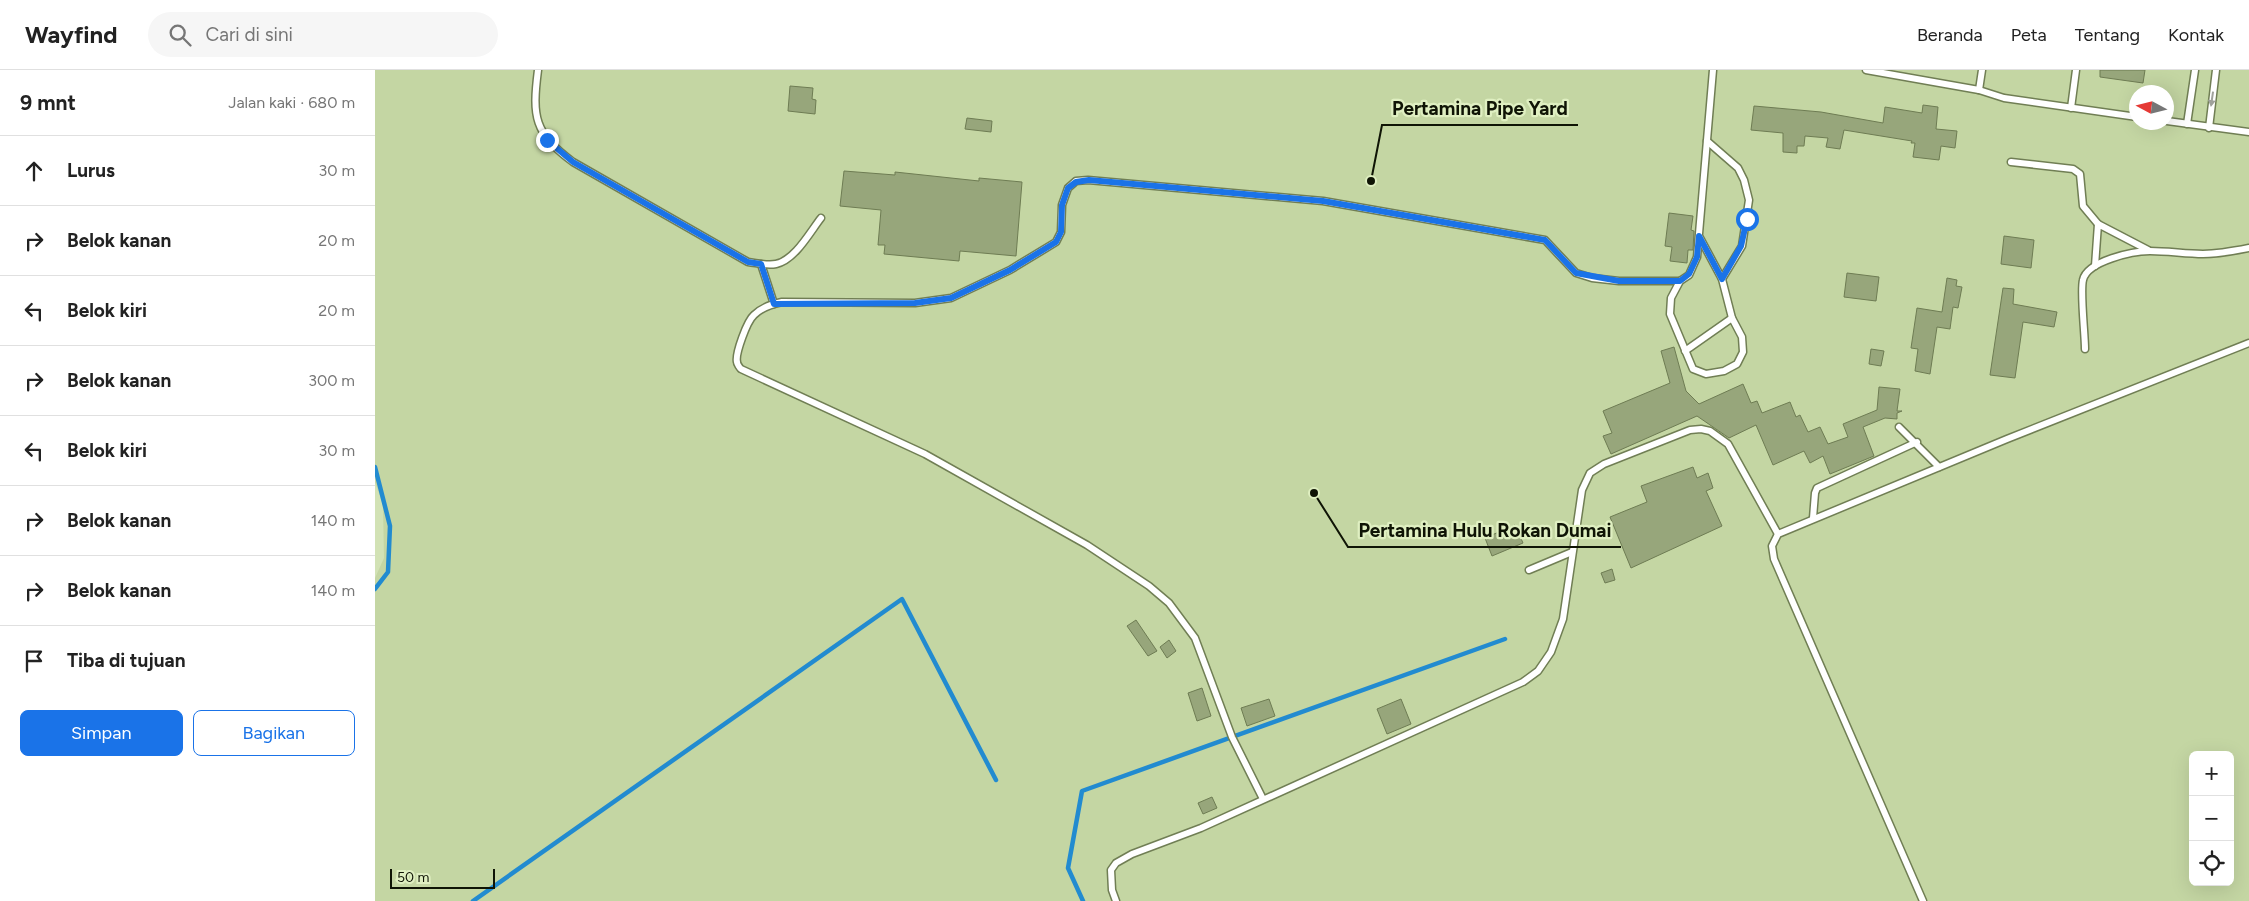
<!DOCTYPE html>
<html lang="id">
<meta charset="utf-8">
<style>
:root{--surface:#fff;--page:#f6f6f6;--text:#222;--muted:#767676;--line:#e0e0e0;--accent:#1a73e8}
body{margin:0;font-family:Figtree,sans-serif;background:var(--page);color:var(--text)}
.controls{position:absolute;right:15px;bottom:15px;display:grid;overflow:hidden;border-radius:8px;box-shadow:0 5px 20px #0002}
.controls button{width:45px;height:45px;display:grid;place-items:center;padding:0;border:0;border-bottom:1px solid var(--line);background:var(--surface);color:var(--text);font:25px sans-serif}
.compass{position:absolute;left:1754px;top:15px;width:45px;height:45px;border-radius:50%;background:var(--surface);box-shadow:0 5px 20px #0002;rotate:277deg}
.scale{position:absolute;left:15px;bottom:12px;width:105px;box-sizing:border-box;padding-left:5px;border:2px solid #0f1405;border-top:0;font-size:14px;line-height:18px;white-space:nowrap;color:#0f1405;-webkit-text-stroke:4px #dfefc1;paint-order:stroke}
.stop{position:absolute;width:15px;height:15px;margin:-11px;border:4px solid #1a73e8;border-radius:50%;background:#fff}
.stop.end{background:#1a73e8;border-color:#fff;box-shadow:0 1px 5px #0008}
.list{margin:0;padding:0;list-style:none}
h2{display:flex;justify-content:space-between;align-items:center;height:65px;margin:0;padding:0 20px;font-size:21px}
h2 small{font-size:16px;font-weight:400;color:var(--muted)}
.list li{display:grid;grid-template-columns:32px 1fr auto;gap:15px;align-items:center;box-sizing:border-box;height:70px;padding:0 20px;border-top:1px solid var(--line)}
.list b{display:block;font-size:19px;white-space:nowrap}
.list em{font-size:16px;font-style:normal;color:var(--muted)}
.actions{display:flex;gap:10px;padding:15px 20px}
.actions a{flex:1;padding:11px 0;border:1px solid var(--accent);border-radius:8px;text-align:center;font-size:18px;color:var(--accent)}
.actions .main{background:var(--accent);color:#fff}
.icon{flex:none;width:28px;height:28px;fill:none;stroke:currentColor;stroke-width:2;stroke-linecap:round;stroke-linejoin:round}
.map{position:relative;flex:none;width:1874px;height:831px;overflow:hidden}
header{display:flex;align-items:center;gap:30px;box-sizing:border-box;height:70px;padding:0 25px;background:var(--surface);border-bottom:1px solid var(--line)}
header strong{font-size:24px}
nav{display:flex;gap:28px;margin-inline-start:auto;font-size:18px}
.search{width:350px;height:45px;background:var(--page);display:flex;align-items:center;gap:12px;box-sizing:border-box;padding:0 18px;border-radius:28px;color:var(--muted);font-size:19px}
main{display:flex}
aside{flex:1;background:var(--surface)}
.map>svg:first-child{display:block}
.built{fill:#c4d6a3;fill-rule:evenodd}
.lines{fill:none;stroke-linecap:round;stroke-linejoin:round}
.stream{stroke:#228bd0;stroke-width:4.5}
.building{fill:#97a67b;stroke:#6e7c53}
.service-casing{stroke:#707e54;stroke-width:9}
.service{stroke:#fff;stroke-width:6}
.oneway{fill:#9fa19b}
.route{stroke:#1a73e8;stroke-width:6}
.leader{fill:none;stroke:#0f1405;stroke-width:2}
.callout-dot{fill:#0f1405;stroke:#dfefc1;stroke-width:2}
.callout-label{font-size:19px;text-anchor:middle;font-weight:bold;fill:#0f1405;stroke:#dfefc1;stroke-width:4.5;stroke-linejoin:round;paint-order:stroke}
</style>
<header>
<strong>Wayfind</strong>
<div class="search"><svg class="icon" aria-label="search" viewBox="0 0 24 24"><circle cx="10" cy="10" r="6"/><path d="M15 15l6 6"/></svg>Cari di sini</div>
<nav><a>Beranda</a><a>Peta</a><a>Tentang</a><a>Kontak</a></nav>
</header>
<main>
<aside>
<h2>9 mnt<small>Jalan kaki · 680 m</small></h2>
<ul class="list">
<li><svg class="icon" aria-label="ahead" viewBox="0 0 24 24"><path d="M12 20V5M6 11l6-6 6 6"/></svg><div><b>Lurus</b></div><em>30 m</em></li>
<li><svg class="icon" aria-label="right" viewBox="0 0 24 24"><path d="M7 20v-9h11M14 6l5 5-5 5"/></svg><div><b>Belok kanan</b></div><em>20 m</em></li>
<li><svg class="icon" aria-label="left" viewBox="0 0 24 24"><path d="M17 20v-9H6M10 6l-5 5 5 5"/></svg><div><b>Belok kiri</b></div><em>20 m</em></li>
<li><svg class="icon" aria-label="right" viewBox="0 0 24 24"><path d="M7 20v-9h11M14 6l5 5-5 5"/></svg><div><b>Belok kanan</b></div><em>300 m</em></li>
<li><svg class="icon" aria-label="left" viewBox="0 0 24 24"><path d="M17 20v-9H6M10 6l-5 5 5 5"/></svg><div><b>Belok kiri</b></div><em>30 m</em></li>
<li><svg class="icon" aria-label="right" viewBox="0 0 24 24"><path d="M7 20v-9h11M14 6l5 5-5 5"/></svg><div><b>Belok kanan</b></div><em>140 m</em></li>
<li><svg class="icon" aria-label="right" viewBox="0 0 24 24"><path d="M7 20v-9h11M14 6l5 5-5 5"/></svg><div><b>Belok kanan</b></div><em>140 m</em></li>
<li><svg class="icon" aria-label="arrive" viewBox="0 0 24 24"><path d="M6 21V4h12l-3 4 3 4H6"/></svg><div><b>Tiba di tujuan</b></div></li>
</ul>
<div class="actions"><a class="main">Simpan</a><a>Bagikan</a></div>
</aside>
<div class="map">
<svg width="1874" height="831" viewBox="0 0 1874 831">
<rect width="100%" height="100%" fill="#d2e2b5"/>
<path class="built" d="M0,0h1874v831h-1874v-323l9,-20 -1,-53 -8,-23zM1762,22h30v30h-30zM1818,685h37v127h-37z"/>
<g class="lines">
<g class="stream">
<polyline points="0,397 15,456 13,502 0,519"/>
<polyline points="98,831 527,529 621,710"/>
<polyline points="708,831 693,798 707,721 1130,569"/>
</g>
</g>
<g class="building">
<polygon points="1725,0 1770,0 1768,13 1725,7"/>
<polygon points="415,16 438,18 437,29 441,30 440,44 413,41"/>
<polygon points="1548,35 1563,37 1561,59 1582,61 1580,78 1566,76 1564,90 1538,87 1540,73 1536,73 1537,71 1469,60 1465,79 1451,77 1453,68 1430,66 1429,76 1422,76 1422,83 1408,82 1408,63 1376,60 1379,36 1446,42 1508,53 1510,37 1547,43"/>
<polygon points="592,48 617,51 616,62 590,59"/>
<polygon points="469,101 520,105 520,102 604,111 604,108 647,112 641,186 585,181 584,191 509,184 510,175 503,175 506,140 465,136"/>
<polygon points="1294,143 1318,146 1316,160 1319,161 1318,180 1313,180 1312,193 1295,191 1297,177 1290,176"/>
<polygon points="1629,166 1659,170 1656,198 1626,194"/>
<polygon points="1472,203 1504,207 1501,231 1469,227"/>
<polygon points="1572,208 1582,210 1581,216 1587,217 1583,238 1578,237 1575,259 1562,257 1555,304 1540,301 1543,279 1536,278 1542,238 1567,242"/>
<polygon points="1628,218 1639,219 1638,234 1682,242 1679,257 1648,252 1640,308 1615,305"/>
<polygon points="1299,277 1311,321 1324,334 1368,314 1376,333 1382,331 1387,343 1415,332 1421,347 1425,345 1433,362 1445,357 1453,374 1473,367 1468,354 1502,340 1504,317 1525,319 1522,341 1527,341 1522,343 1522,349 1510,348 1488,357 1499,386 1455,404 1448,386 1435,393 1429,381 1398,395 1381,355 1354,368 1322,346 1236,384 1228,366 1237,363 1228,341 1295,313 1286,281"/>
<polygon points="1496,279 1509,281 1506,296 1494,294"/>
<polygon points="1318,397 1322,408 1333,403 1338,418 1331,421 1347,456 1256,498 1235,447 1272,432 1266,416"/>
<polygon points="1140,455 1148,473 1117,486 1110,468"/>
<polygon points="1237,499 1240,510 1230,513 1226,503"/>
<polygon points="761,550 782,581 773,586 752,556"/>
<polygon points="794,570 801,581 792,588 785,577"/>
<polygon points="827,618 836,646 822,651 813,623"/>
<polygon points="894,629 900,646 872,656 866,638"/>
<polygon points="1026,629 1036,654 1012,664 1002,639"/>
<polygon points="837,727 842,738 828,744 823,733"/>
</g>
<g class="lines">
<defs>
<g id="service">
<path d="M163,0c-6,47 -4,63 35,92l175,100c9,1 19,4 28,2 19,-4 34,-32 45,-46"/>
<polyline points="1491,0 1604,20 1629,28 1762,47"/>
<polyline points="1604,20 1607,0"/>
<polyline points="1696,38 1701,0"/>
<polyline points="1792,51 1874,62"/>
<polyline points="1812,54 1820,0"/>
<polyline points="1834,58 1841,0"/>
<polyline points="1332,71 1363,98 1369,110 1374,130 1367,176 1347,209"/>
<polyline points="1636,92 1698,99 1705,104 1708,136 1723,154"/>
<polyline points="1324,166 1347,209 1357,248 1367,267 1368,282 1362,294 1349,301 1331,304 1318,299 1295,244 1296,228 1305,211 1314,205 1322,187 1338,0"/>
<polyline points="386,194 399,234"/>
<polyline points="1720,196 1723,154 1773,180"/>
<path d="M1710,279c0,-15 -5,-57 -2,-69 4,-19 50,-29 67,-29 18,0 36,3 53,3 16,0 31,-3 46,-6"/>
<polyline points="1310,281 1357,248"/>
<polyline points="1524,357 1564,397"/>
<polyline points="1438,448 1440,423 1442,418 1542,372"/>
<polyline points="1154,500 1197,482"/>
<path d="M888,729l-31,-62 -37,-99 -26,-35 -20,-17 -62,-41 -162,-91 -184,-85c-1,-1 -4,-5 -4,-7 -2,-8 10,-41 17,-47 7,-7 18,-11 28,-13l133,1 36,-5 59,-28 46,-28 5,-10 1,-27 6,-17 8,-7 12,-1 235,21 222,39 31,33 16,5 27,3h61"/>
<polyline points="741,831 737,820 736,800 741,793 757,784 826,758 1148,612 1163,601 1176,582 1188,549 1207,420 1215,403 1229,394 1315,360 1326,359 1335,361 1353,374 1403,464"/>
<polyline points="1548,831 1399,489 1397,476 1403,464 1632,369 1874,273"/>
</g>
</defs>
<use href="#service" class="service-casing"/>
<use href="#service" class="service"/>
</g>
<defs><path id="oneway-solid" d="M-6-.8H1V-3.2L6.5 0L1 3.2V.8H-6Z" transform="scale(1.25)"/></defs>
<use class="oneway" href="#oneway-solid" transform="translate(1837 29) rotate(98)"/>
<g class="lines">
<polyline class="route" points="172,70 198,92 373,192 386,194 399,234 540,233 576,228 635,200 681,172 686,162 687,135 693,118 701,112 714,110 948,131 1170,170 1201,203 1244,211 1305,211 1314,204 1322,187 1324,166 1347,209 1366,176 1372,149"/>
</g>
<path class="leader" d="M996 111L1007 55H1203M939 423L973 477H1246"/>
<g class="callout-dot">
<circle cx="996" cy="111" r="5"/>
<circle cx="939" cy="423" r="5"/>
</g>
<g class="callout-label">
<text x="1105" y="45">Pertamina Pipe Yard</text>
<text x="1110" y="467">Pertamina Hulu Rokan Dumai</text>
</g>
</svg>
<div class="controls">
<button>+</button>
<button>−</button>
<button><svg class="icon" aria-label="locate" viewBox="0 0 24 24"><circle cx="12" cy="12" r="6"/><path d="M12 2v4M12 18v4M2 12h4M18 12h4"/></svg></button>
</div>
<svg class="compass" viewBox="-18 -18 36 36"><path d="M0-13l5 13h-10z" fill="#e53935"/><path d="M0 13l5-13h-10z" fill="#767676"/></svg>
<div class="scale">50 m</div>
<div class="stop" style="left:1372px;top:149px"></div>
<div class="stop end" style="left:172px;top:70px"></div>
</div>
</main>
